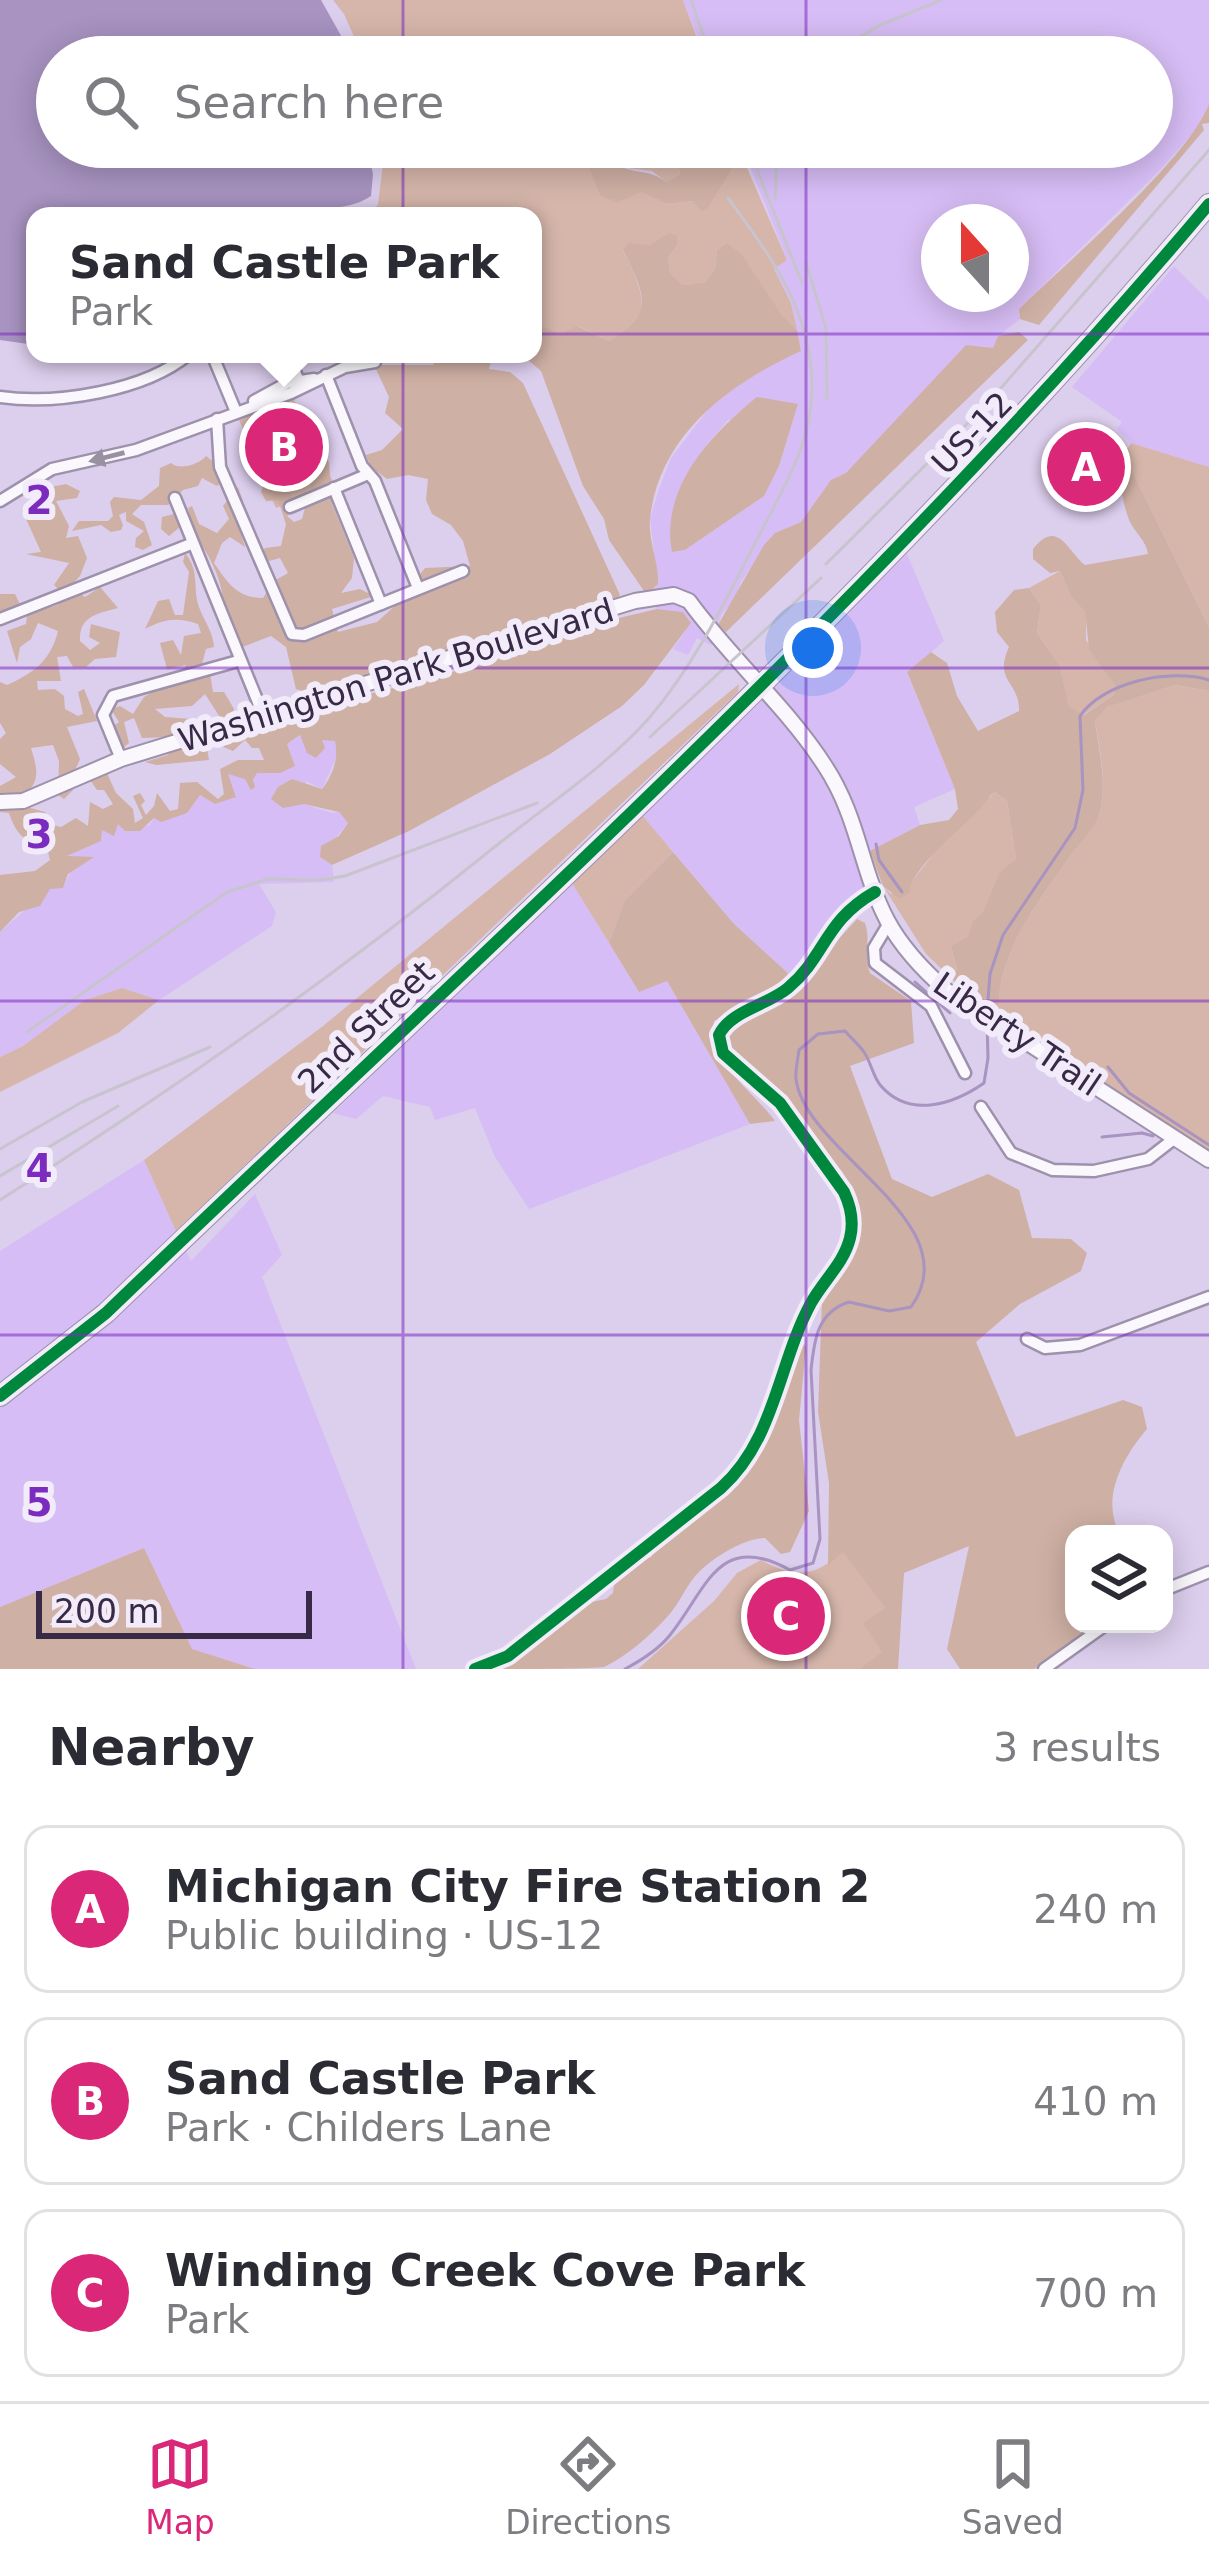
<!DOCTYPE html>
<meta charset="utf-8">
<style>
:root{--surface:#fff;--page:#f7f7f7;--text:#2b2b33;--muted:#7c7c81;--line:#e1e1e2;--accent:#db2777}
body{margin:0;font-family:"DejaVu Sans",sans-serif;background:var(--page);color:var(--text)}
.controls{position:absolute;right:36px;bottom:36px;display:grid;overflow:hidden;border-radius:24px;box-shadow:0 6px 30px #0003}
.controls button{width:108px;height:108px;display:grid;place-items:center;padding:0;border:0;border-bottom:3px solid var(--line);background:var(--surface);color:var(--text);font:60px sans-serif}
.compass{position:absolute;left:921px;top:204px;width:108px;height:108px;border-radius:50%;background:var(--surface);box-shadow:0 6px 30px #0003;rotate:339deg}
.scale{position:absolute;left:36px;bottom:30px;width:276px;box-sizing:border-box;padding-left:12px;border:6px solid #382a46;border-top:0;font-size:33px;line-height:42px;white-space:nowrap;color:#382a46;-webkit-text-stroke:9px #f2ecfa;paint-order:stroke}
.you{position:absolute;left:813px;top:648px;width:42px;height:42px;margin:-30px;border:9px solid #fff;border-radius:50%;background:#1a73e8;box-shadow:0 0 0 18px #1a73e833}
.badge{display:grid;place-items:center;width:78px;height:78px;border-radius:50%;background:var(--accent);color:#fff;font-size:39px;font-weight:700}
.pin{position:absolute;translate:-50% -50%;border:6px solid #fff;box-shadow:0 3px 12px #0006}
.popup{position:absolute;left:26px;top:207px;width:516px;height:156px;box-sizing:border-box;display:grid;place-content:center;border-radius:24px;background:var(--surface);filter:drop-shadow(0 3px 9px #0005);font-size:39px;white-space:nowrap;color:var(--muted)}
.popup b{font-size:45px;color:var(--text)}
.popup::after{content:'';position:absolute;left:50%;top:100%;margin-left:-24px;border:24px solid transparent;border-top-color:var(--surface)}
.list{margin:0;padding:0;list-style:none}
h2{display:flex;justify-content:space-between;align-items:center;height:156px;margin:0;padding:0 48px;font-size:51px}
h2 small{font-size:39px;font-weight:400;color:var(--muted)}
.list li{display:grid;grid-template-columns:78px 1fr auto;gap:36px;align-items:center;box-sizing:border-box;height:168px;margin:0 24px 24px;padding:0 24px;border:3px solid var(--line);border-radius:24px}
.list b{display:block;font-size:45px;white-space:nowrap}
.list p{margin:0;font-size:39px;white-space:nowrap;color:var(--muted)}
.list em{font-size:39px;font-style:normal;color:var(--muted)}
.icon{flex:none;width:66px;height:66px;fill:none;stroke:currentColor;stroke-width:2;stroke-linecap:round;stroke-linejoin:round}
.map{position:relative;flex:none;width:1209px;height:1669px;overflow:hidden}
.search{position:absolute;background:var(--surface);box-shadow:0 6px 30px #0003;left:36px;right:36px;top:36px;height:132px;display:flex;align-items:center;gap:30px;box-sizing:border-box;padding:0 42px;border-radius:66px;color:var(--muted);font-size:45px}
.sheet{height:732px;background:var(--surface)}
nav{display:flex;justify-content:space-around;align-items:center;box-sizing:border-box;height:168px;border-top:3px solid var(--line);background:var(--surface);font-size:33px;color:var(--muted)}
nav a{display:grid;justify-items:center;gap:6px}
nav .on{color:var(--accent)}
.map>svg:first-child{display:block}
.built{fill:#d7bdf5;fill-rule:evenodd}
.green{fill:#d6b6ab}
.forest{fill:#cfb0a4}
.water{fill:#a893c1}
.lines{fill:none;stroke-linecap:round;stroke-linejoin:round}
.stream{stroke:#a893c1;stroke-width:3}
.minor-casing{stroke:#9d91ab;stroke-width:15}
.tertiary-casing{stroke:#9d91ab;stroke-width:18}
.primary-casing{stroke:#9d91ab;stroke-width:22}
.minor{stroke:#faf8fc;stroke-width:10}
.tertiary{stroke:#faf8fc;stroke-width:14}
.primary{stroke:#faf8fc;stroke-width:18}
.rail{stroke:#c8c4ce;stroke-width:3}
.cycleway-casing{stroke:#f2ecfa;stroke-width:20}
.cycleway{stroke:#00873e;stroke-width:12}
.oneway{fill:#9991a1}
.grid{fill:none;stroke:#7b2cbf;stroke-width:3;stroke-opacity:0.55}
.labels{text-anchor:middle;dominant-baseline:central;stroke-width:12;stroke-linejoin:round;paint-order:stroke}
.street-label{font-size:33px;fill:#382a46;stroke:#f2ecfa}
.grid-label{font-size:39px;text-anchor:middle;font-weight:bold;fill:#7b2cbf;stroke:#f2ecfa;stroke-width:12;stroke-linejoin:round;paint-order:stroke}
</style>
<div class="map">
<svg width="1209" height="1669" viewBox="0 0 1209 1669">
<rect width="100%" height="100%" fill="#dcceed"/>
<g class="built">
<path d="M683,0h526v104l-8,20 -43,48 -139,137 1,10 -22,17 -4,12 -9,2 -139,123 -15,8 -30,41 -26,11 -34,49 -5,17 -14,15 -4,11 8,7 -15,13 -14,-7 -9,17 -15,-6 18,-26 -8,-11 -26,-3 -8,-17 9,-8 -8,-65 9,-30 12,-31 46,-60 29,-20 55,-28 -10,-47 -17,-34 13,-10 -45,-112h410v-90h-446zM939,222h72v72h-72zM798,405l-19,61 -15,30 -79,54 -13,2 14,-76 22,-33 20,-23z"/>
<polygon points="1174,266 1209,301 1209,467 1131,443 1117,429 1122,422 1072,387"/>
<polygon points="907,554 944,641 907,673 955,789 914,807 920,825 859,857 867,892 842,908 803,966 791,976 734,924 642,815"/>
<polygon points="301,735 335,741 338,754 322,789 306,781 304,804 332,813 339,812 348,823 320,857 332,865 334,882 259,884 276,912 272,926 159,1000 122,988 85,1000 23,1046 0,1057 0,932 50,888 63,888 72,869 65,857 101,841 102,829 118,823 149,826 155,817 187,808 200,795 215,804 236,796 227,774 253,780 257,773 295,766 287,744"/>
<polygon points="572,883 639,992 667,981 750,1124 529,1209 495,1157 475,1108 435,1120 430,1107 383,1096 356,1119 333,1113"/>
<polygon points="144,1160 191,1261 255,1194 282,1255 262,1277 416,1669 255,1669 192,1650 144,1548 0,1607 0,1251"/>
</g>
<g class="green">
<polygon points="333,0 683,0 704,57 363,57 344,14"/>
<path d="M385,147h178l2,11 24,9 9,16 43,9 25,12 27,-3 15,8 33,-55 46,106 -13,9 17,34 6,27 -80,-79 -2,18 -10,15 -22,1 -13,-12 -2,-15 9,-13 -8,-11 -20,11 -26,6c10,19 29,54 12,75 -6,6 -19,11 -26,15l-31,-15 -19,9 -26,-13v-106h-169l14,-11z"/>
<polygon points="596,147 676,147 680,176 667,182 652,171 620,167"/>
<polygon points="291,393 334,484 276,508 237,415"/>
<polygon points="1131,443 1209,467 1209,627 1124,455"/>
<polygon points="1060,571 1071,597 1086,611 1086,640 1115,685 1115,694 1083,715 1069,706 1060,666 1037,633 1041,605 1029,588"/>
<polygon points="739,684 738,692 176,1231 144,1160 323,1026"/>
<path d="M1175,685l34,6v459l-210,-136c-4,-60 40,-113 73,-160 8,-11 22,-26 27,-39 9,-29 1,-64 -4,-94l11,-14z"/>
<path d="M995,792l12,9 9,58c-21,18 -18,31 -32,52 -6,10 -12,14 -16,25l-17,10 6,23 -4,11 -27,-26 -43,-68 8,8 19,-10 28,-36z"/>
<polygon points="642,815 673,852 625,900 609,943 572,883"/>
<polygon points="122,988 159,1000 118,1033 0,1092 0,1057 23,1046 85,1000"/>
<path d="M843,1551l42,57 -2,44 -24,17h-221l76,-68 23,-28 24,-13c33,18 54,18 82,-9z"/>
</g>
<g class="forest">
<path d="M1209,104v19l-7,1 2,6 -165,195 -19,-6 -1,-10c48,-47 168,-148 190,-205z"/>
<path d="M563,147c43,0 25,3 56,19 17,8 30,3 48,16l13,-7 -4,-28h62l3,7 -33,55 -7,2 -8,-10 -27,3 -25,-12 -24,11 -17,-8 -11,-28 -24,-9z"/>
<path d="M669,233l8,3v9l-9,13 2,15 13,12 22,-2 10,-14 2,-18 10,-8 15,12 39,59 16,16 4,21c-70,32 -142,83 -151,168 -2,22 9,43 8,65l-9,8 -5,-1 -35,-51 -5,-21 -21,-33 -42,-115 -20,-17h12v-32l26,12 18,-8 32,15c48,-26 35,-48 14,-91l6,-7 20,2z"/>
<polygon points="1019,332 1028,340 726,632 718,625 764,545 775,533 801,522 831,480 846,473 966,345 993,348 998,336"/>
<path d="M429,354h63l-3,15 21,3 13,11 97,212 -12,13 -255,71 -36,17 -21,-7 -10,-42 -15,-11 -31,12 -18,-36c7,-22 -19,-79 -42,-85l-11,9 -8,-7 1,-12 12,-3 17,8 -3,-14 4,-2 7,18 18,9 12,-14 -6,-13 15,-19 5,14 -8,14 10,32 -15,-10 -8,6 -8,20c14,20 23,35 49,35l11,-17 14,-8 -8,-15 -22,6 -4,-3 11,-13 16,-2 5,-22 -8,-24 -12,1 -5,-9 6,-17 -23,-63 10,-5 37,58 1,48 -5,3 7,6 8,-3c11,-40 15,-44 -9,-81l-11,-3 -9,-24 11,-10 8,11 18,4 19,47 3,41 22,54 -2,20 -11,15 19,-4 14,7 -42,13 6,23 39,-10 21,-19 27,-35 45,-2 -7,-25 -12,-16 -19,-11 -6,-14 2,-21 -20,-4 -21,4 -16,-12 -5,-12 16,-5 21,-21 -18,-16 4,-16 -15,-32h59l6,-8z"/>
<path d="M757,397l41,7 -19,62 -15,30 -79,54 -13,2c-12,-64 38,-117 85,-155z"/>
<path d="M1124,455l85,172v64l-34,-6 -68,22 -12,14c4,30 13,64 4,94 -4,13 -19,28 -27,39 -33,47 -77,100 -73,160l-46,-34 4,-11 -6,-23 17,-10 5,-14 10,-10 17,-40 16,-13 -9,-58 -12,-9 -4,3c-18,27 -79,69 -82,98l-9,6 -17,-13 -13,-35 50,-26 29,-5 9,-11 -3,-20 -48,-117 24,-20 16,11 10,33 21,35 41,-20c1,-30 -26,-29 -10,-64l-12,-15 -2,-20 19,-22 15,-2 12,17 -4,28 23,33 9,40 15,9 31,-21v-9l-26,-36 -4,-38 -14,-14 -11,-26 -10,2 -17,-14v-10c25,-32 35,3 52,16l63,-11c-2,-15 -15,-22 -20,-37 -6,-17 -11,-45 -4,-62z"/>
<path d="M206,456l8,6 8,20 -5,4 -15,-8 -4,8 -15,4 -15,15h-27l-9,9 12,8 8,23 -9,5 -8,-3 1,-9 8,-7 -18,-10v-9l-7,3 4,10 -2,5 -10,2 -10,-7 -29,6 7,-10h29l5,-5 -3,-14 4,-5 27,3 18,-14 1,-18 11,-5c8,8 29,1 35,-7z"/>
<path d="M66,484l14,7 -3,7 -21,3 13,25 -3,12 12,-2 9,22 -7,18 -10,11 15,10 15,-10 18,21c-21,6 -39,8 -38,33l10,9 10,-7 -11,-6 2,-13 29,8 -4,25 -21,2 -9,8h-13l-6,-11 -10,1 4,24h-24l1,9 17,-1 9,7 1,13 13,7 5,-2 -5,-22 6,-3 13,32 -30,6 13,32 -7,16v15l-9,9 -6,-4 1,-34 -6,-16 -22,3c6,20 10,32 -6,47l2,12 18,5 7,13 9,2 15,-9 12,8 2,-24 13,7 10,-5 -9,-14h-7l-6,-9 8,-9 7,-1 10,22 17,16 2,14 8,-5 -10,-22 7,-3 5,8 -4,4 5,10 8,-9 3,-13 13,18 8,-2 2,-26 17,-1 21,17 6,-5 -4,-25 18,-9h26l-5,-12h-7l-7,-8 -12,11 -12,-5 2,-24 -18,-28 -13,12 -37,3 10,8 26,2 -3,23 18,1 3,17 -53,5 -11,-3 23,-7 6,-9 -1,-9 -31,1 -8,-20 -10,4 5,21 -6,5 -11,-21 7,-5 -8,-13 9,-3 13,8 11,-17 38,-22 4,-10 -19,4 -7,-26 13,-3 8,15 3,-19 17,-3 -3,-9c-22,-7 -33,-5 -53,5l13,-28 11,-2 6,16h8l6,-43 -6,-10 2,-9c13,16 9,28 12,47 3,16 16,29 17,47l-8,2 -4,15 -11,16 19,-7 3,19h11l10,17 -3,13 14,9 15,3 93,-36 77,-19 176,-58 51,-12 26,3 8,11 -47,62 -22,21 -72,48 -141,77 -77,34 -12,-8 1,-11 18,-10 9,-13 -9,-11 -35,-8 -21,4 -12,-9 7,-12 14,-8 30,10c11,-14 17,-31 13,-48l-13,-1 3,8 -9,10 -9,-5 -7,-18 -13,9 8,22 -15,7h-23l-4,7 2,7 -4,3 -6,-11 -17,-5 8,23 -21,7 -15,-9 -13,18 -26,9 -7,-4 -14,13h-15l-7,-7 -4,12 -12,-6 -1,11 -34,15 27,1 -26,17 -5,14 -13,1 -10,17 -21,6 -19,20v-57l35,-4 15,-11 -3,-12c-22,-5 -31,-14 -38,-35l-9,-1v-26l16,-9 -16,-13v-25l6,-6 -6,-10v-41l7,3c27,-12 44,-25 51,-54l-20,-8 -7,16 -11,8 -3,16 -10,-32 19,-7 1,-8 -27,-3v-19h15l6,12 18,5 19,-6 3,-13 -7,-7 15,-22 -43,-9 15,-2 -19,-42 29,-23z"/>
<path d="M673,852l61,72 57,52 -77,45c-7,40 39,70 61,100l-25,3 -83,-143 -28,11 -30,-49 16,-43z"/>
<path d="M857,919l8,4c6,17 -2,32 5,50l41,28 3,42 -64,23 42,113 40,18 56,-23 31,16 13,48 39,1 16,14 -6,18 -61,33 -44,38 40,95 107,-37 19,7 5,22c-24,28 -47,69 -27,105h-46v90h24l-64,45h-74l-13,-20 22,-103 -65,27 -6,96h-39l23,-17 -19,-29 22,-15 -42,-56 -15,13 1,-82 -11,-71 4,-112 33,-59 2,-34 -14,-34 -53,-67 -25,-25 -31,-22 -9,-23 12,-14 50,-27z"/>
<path d="M802,1342l4,5 -7,73 10,91 -19,41 -9,2 -16,-16c-22,1 -49,18 -65,33 -13,12 -20,32 -32,45 -18,20 -41,40 -64,51 -12,2 -83,2 -102,2l80,-65 24,-5 7,-6 2,-16 9,-10 27,-10 13,-20 74,-56 14,-16 21,-41z"/>
<polygon points="144,1548 192,1649 255,1669 0,1669 0,1607"/>
</g>
<path class="water" d="M0,0h321l32,57h-296v90h310l6,27 -2,22c-19,13 -36,8 -54,20h-282v129l-35,-5z"/>
<g class="lines">
<g class="stream">
<polyline points="876,844 879,860 902,892"/>
<polyline points="915,982 950,1013"/>
<path d="M987,1012l3,-38 13,-39 72,-107 8,-38 -3,-74c23,-34 90,-48 129,-36"/>
<polyline points="1108,1067 1129,1093 1209,1145"/>
<polyline points="1102,1137 1142,1133 1153,1136"/>
<path d="M625,1669c15,-8 34,-20 45,-34 37,-46 48,-105 120,-65l23,-7 7,-24 -9,-169c3,-29 6,-58 38,-68l40,9 22,-4c61,-85 -106,-154 -115,-228 -1,-9 2,-20 3,-29l19,-16 27,-3c6,7 14,14 19,21 7,10 9,25 17,34 29,33 73,18 103,-3l4,-25 -1,-36"/>
</g>
<defs>
<g id="minor">
<polyline points="212,354 236,412"/>
<polyline points="288,354 300,384"/>
<polyline points="326,375 362,466 375,481 418,588"/>
<path d="M0,397c56,8 145,-6 189,-43"/>
<polyline points="254,401 287,383 314,379"/>
<polyline points="217,419 220,467 292,634 304,635 463,571"/>
<polyline points="334,488 381,604"/>
<polyline points="175,498 264,717"/>
<polyline points="0,501 52,469 136,450 291,393 345,367 375,362 373,354"/>
<polyline points="290,507 366,475"/>
<polyline points="0,619 191,544"/>
<polyline points="121,759 103,715 113,696 238,661"/>
<polyline points="889,923 874,948 875,963 931,1006 965,1073"/>
<polyline points="981,1107 1011,1153 1053,1170 1094,1171 1148,1159 1175,1138"/>
<polyline points="1027,1339 1045,1348 1080,1345 1209,1297"/>
<polyline points="1164,1590 1209,1572"/>
<polyline points="1044,1669 1107,1624"/>
</g>
<path id="tertiary" d="M0,802l23,-1 98,-42 514,-158 39,-6 15,6c42,58 98,106 136,165 34,52 35,102 62,154 15,28 37,51 60,71l262,169"/>
<path id="primary" d="M0,1396l106,-83c376,-362 767,-710 1103,-1109"/>
</defs>
<use href="#minor" class="minor-casing"/>
<use href="#tertiary" class="tertiary-casing"/>
<use href="#primary" class="primary-casing"/>
<use href="#minor" class="minor"/>
<use href="#tertiary" class="tertiary"/>
<use href="#primary" class="primary"/>
<g class="rail">
<polyline points="691,0 711,57"/>
<polyline points="828,57 878,26 941,0"/>
<polyline points="748,147 802,283"/>
<polyline points="775,199 777,147"/>
<polyline points="806,263 826,328 827,398"/>
<polyline points="826,564 987,404 1209,150"/>
<polyline points="650,737 821,578"/>
<polyline points="27,1032 227,892 268,879 321,880 345,876 537,803"/>
<polyline points="0,1149 82,1102 210,1047"/>
<polyline points="0,1176 118,1106"/>
<path d="M0,1200c172,-109 338,-226 497,-355 50,-40 110,-79 153,-128 47,-55 79,-124 112,-187 24,-47 51,-90 50,-145 -1,-76 -41,-128 -84,-187"/>
</g>
<defs>
<g id="cycleway">
<path d="M0,1396l106,-83c376,-362 767,-710 1103,-1109"/>
<path d="M475,1669l33,-13 213,-168c54,-48 57,-124 90,-185 12,-22 33,-40 39,-65 4,-16 1,-31 -6,-46l-64,-89 -57,-50 -4,-18c11,-24 49,-30 69,-47 38,-32 36,-67 87,-96"/>
</g>
</defs>
<use href="#cycleway" class="cycleway-casing"/>
<use href="#cycleway" class="cycleway"/>
</g>
<defs><path id="oneway-solid" d="M-6-.8H1V-3.2L6.5 0L1 3.2V.8H-6Z" transform="scale(3)"/></defs>
<use class="oneway" href="#oneway-solid" transform="translate(107 457) rotate(166)"/>
<path class="grid" d="M403,0v57M806,0v57M403,147v1522M806,147v1522M0,334h1209M0,668h1209M0,1001h1209M0,1335h1209"/>
<g class="labels">
<g class="street-label">
<text transform="translate(972 433) rotate(-46)">US-12</text>
<text transform="translate(396 675) rotate(-17)">Washington Park Boulevard</text>
<text transform="translate(366 1027) rotate(-44)">2nd Street</text>
<text transform="translate(1017 1034) rotate(34)">Liberty Trail</text>
</g>
</g>
<g class="grid-label">
<text x="39" y="514">2</text>
<text x="39" y="848">3</text>
<text x="39" y="1182">4</text>
<text x="39" y="1516">5</text>
</g>
</svg>
<div class="controls">
<button><svg class="icon" aria-label="layers" viewBox="0 0 24 24"><path d="M12 4l9 5-9 5-9-5zM3 14l9 5 9-5"/></svg></button>
</div>
<svg class="compass" viewBox="-18 -18 36 36"><path d="M0-13l5 13h-10z" fill="#e53935"/><path d="M0 13l5-13h-10z" fill="#7c7c81"/></svg>
<div class="scale">200 m</div>
<div class="you"></div>
<div class="pin badge" style="left:1086px;top:467px">A</div>
<div class="pin badge" style="left:284px;top:447px">B</div>
<div class="popup"><b>Sand Castle Park</b>Park</div>
<div class="pin badge" style="left:786px;top:1616px">C</div>
<div class="search"><svg class="icon" aria-label="search" viewBox="0 0 24 24"><circle cx="10" cy="10" r="6"/><path d="M15 15l6 6"/></svg>Search here</div>
</div>
<section class="sheet">
<h2>Nearby<small>3 results</small></h2>
<ul class="list">
<li><span class="badge">A</span><div><b>Michigan City Fire Station 2</b><p>Public building · US-12</p></div><em>240 m</em></li>
<li><span class="badge">B</span><div><b>Sand Castle Park</b><p>Park · Childers Lane</p></div><em>410 m</em></li>
<li><span class="badge">C</span><div><b>Winding Creek Cove Park</b><p>Park</p></div><em>700 m</em></li>
</ul>
</section>
<nav>
<a class="on"><svg class="icon" aria-label="map" viewBox="0 0 24 24"><path d="M3 6l6-2 6 2 6-2v14l-6 2-6-2-6 2zM9 4v14M15 6v14"/></svg>Map</a>
<a><svg class="icon" aria-label="directions" viewBox="0 0 24 24"><path d="M12 3l9 9-9 9-9-9zM9 14v-3h6M13 9l2 2-2 2"/></svg>Directions</a>
<a><svg class="icon" aria-label="saved" viewBox="0 0 24 24"><path d="M7 4h10v16l-5-4-5 4z"/></svg>Saved</a>
</nav>
